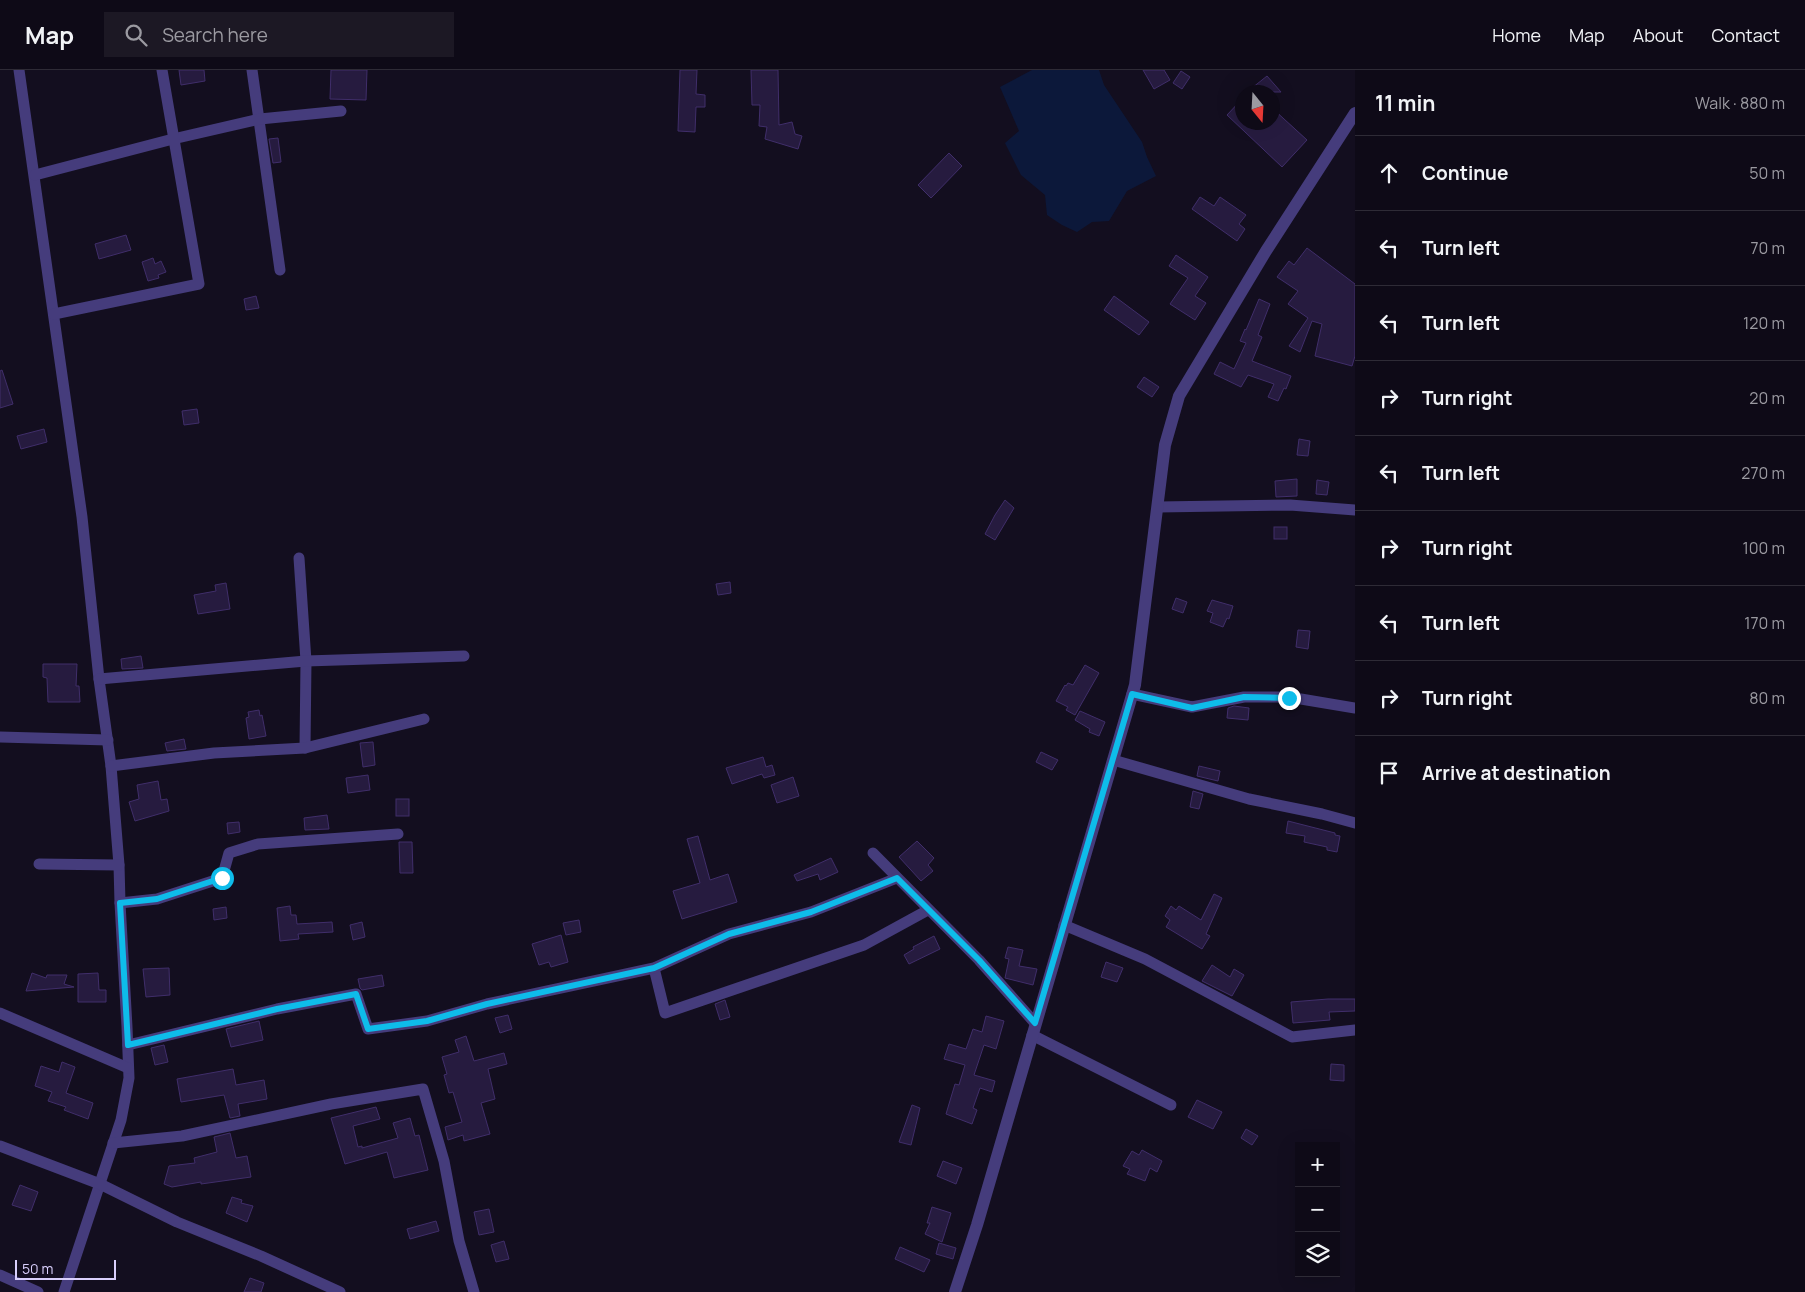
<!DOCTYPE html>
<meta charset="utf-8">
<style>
:root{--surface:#0e0a17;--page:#1c1824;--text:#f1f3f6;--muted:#9b9aa1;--line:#2e2b36}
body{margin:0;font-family:Manrope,sans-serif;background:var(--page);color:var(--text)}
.controls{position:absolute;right:15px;bottom:15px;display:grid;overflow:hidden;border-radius:0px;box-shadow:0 5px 20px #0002}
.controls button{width:45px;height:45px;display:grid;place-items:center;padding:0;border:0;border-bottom:1px solid var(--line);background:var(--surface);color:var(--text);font:25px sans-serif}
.compass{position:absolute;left:1235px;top:15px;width:45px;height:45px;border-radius:50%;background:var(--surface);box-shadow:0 5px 20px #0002;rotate:162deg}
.scale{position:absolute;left:15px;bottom:12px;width:101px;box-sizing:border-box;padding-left:5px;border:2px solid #d9cffc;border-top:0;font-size:14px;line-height:18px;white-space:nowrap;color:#d9cffc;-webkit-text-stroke:4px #130e1f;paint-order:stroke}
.stop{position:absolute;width:15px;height:15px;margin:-11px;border:4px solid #0ebcea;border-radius:50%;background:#fff}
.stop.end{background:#0ebcea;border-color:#fff;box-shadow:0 1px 5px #0008}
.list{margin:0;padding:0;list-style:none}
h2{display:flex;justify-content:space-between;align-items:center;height:65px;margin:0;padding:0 20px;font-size:21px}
h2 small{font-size:16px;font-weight:400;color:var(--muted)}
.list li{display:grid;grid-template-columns:32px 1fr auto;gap:15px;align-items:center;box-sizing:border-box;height:75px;padding:0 20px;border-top:1px solid var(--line)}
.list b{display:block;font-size:19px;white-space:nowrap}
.list em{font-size:16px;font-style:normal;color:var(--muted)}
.icon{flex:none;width:28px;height:28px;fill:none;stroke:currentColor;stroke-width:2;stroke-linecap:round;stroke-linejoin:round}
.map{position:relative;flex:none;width:1355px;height:1222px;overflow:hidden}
header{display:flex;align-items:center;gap:30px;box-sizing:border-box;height:70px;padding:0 25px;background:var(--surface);border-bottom:1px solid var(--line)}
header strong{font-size:24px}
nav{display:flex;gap:28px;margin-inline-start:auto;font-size:18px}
.search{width:350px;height:45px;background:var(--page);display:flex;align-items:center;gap:12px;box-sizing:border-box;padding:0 18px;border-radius:0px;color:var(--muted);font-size:19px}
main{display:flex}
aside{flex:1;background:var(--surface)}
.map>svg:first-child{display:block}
.water{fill:#0c183a}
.building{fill:#261b3f;stroke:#402e6a}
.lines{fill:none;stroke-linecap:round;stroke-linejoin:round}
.minor{stroke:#453c7c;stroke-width:11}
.tertiary{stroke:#453c7c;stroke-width:12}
.route{stroke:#0ebcea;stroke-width:6}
</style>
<header>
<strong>Map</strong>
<div class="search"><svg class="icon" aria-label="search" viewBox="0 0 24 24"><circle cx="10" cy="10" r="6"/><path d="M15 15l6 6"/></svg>Search here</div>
<nav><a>Home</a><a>Map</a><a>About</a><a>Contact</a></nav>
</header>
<main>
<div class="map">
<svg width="1355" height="1222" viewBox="0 0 1355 1222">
<rect width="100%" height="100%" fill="#130e1f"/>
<polygon class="water" points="1032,0 1099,0 1104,15 1142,72 1147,87 1156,106 1127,121 1109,151 1092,152 1077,162 1062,155 1047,145 1045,125 1021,105 1005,73 1019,61 1000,17"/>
<g class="building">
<polygon points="179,0 204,0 205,11 181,15"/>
<polygon points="331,0 367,0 366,30 330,29"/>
<polygon points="680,0 697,0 696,24 705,25 705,37 696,37 695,62 678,61"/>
<polygon points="751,0 778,0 779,55 792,52 795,64 802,66 798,79 765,69 767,57 759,56 760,35 752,35"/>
<polygon points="1143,0 1164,0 1170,10 1154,19"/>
<polygon points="1181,1 1190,7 1182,19 1173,13"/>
<polygon points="1267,6 1281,22 1247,22"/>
<polygon points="1242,29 1242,52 1272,52 1272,38 1307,70 1282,97 1227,45"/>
<polygon points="278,68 281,92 273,93 269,69"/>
<polygon points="949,83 962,96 931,128 918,115"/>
<polygon points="1200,127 1214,136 1220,127 1246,145 1239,154 1245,159 1237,171 1192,139"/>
<polygon points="126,165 131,180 99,189 95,174"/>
<polygon points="1307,178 1355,214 1355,286 1352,296 1315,286 1322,254 1312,251 1300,282 1289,276 1308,248 1288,234 1298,221 1277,207 1289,191 1294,195"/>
<polygon points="1176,185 1208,207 1195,226 1206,233 1195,250 1170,234 1188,208 1169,196"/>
<polygon points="153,188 155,194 161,191 166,202 158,205 159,208 148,211 142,192"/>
<polygon points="256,226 259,238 246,240 244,229"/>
<polygon points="1114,226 1149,252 1139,265 1104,240"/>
<polygon points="1259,229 1270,234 1258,265 1262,267 1252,291 1291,306 1286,319 1284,318 1278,331 1268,327 1274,314 1248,305 1241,317 1214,304 1220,292 1234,299 1246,273 1240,271 1245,259 1246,260"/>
<polygon points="2,300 13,334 0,338 0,301"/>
<polygon points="1144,307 1159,317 1152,327 1137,317"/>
<polygon points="197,339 199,353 184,355 182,341"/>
<polygon points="44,359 47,372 21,379 17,366"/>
<polygon points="1299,369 1310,371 1308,386 1297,385"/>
<polygon points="1297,409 1297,426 1276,427 1275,411"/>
<polygon points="1317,410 1329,412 1327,425 1316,424"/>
<polygon points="1005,430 1014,438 995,470 985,464 995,445"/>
<rect x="1274" y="457" width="13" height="12"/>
<polygon points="730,512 731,523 718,525 716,514"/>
<polygon points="226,513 230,539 198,544 194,525 216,521 215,515"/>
<polygon points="1176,528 1187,532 1183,543 1172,539"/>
<polygon points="1212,530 1233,536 1229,549 1227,548 1223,557 1210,552 1213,543 1207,541"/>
<polygon points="1298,560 1310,561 1308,579 1296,577"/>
<polygon points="141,586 143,598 122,599 121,589"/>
<polygon points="43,594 77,594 76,616 79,616 80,632 48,632 47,608 43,607"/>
<polygon points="1085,595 1099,603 1075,645 1066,640 1068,637 1056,631 1065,615 1066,616 1068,613 1073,615"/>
<polygon points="1234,636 1249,638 1248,650 1227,648 1228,638"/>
<polygon points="259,640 260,646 262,645 266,666 249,669 246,648 249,647 248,642"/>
<polygon points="1080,641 1105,652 1099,666 1089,662 1090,659 1075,650"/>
<polygon points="184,669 186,679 167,681 165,673"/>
<polygon points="373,672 375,695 363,697 360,673"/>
<polygon points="1041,682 1058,690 1052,700 1036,692"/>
<polygon points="763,687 766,697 772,695 775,705 764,708 762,704 732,714 726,698"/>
<polygon points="1199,696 1220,701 1218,711 1197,706"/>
<polygon points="368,705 370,720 348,723 346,708"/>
<polygon points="793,707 799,726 777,733 771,715"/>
<polygon points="158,711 161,730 167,729 169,741 135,751 129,732 139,729 137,715"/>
<polygon points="1193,721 1203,724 1199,739 1190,737"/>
<rect x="396" y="729" width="13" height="17"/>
<polygon points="327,745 329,759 305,760 304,748"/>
<polygon points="1288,751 1335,763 1335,765 1340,766 1337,782 1327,780 1327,777 1304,772 1305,766 1286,763"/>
<polygon points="239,752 240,762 228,764 227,753"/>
<polygon points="698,766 710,810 728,804 737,832 682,849 673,821 700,813 687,769"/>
<polygon points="917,771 934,788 928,795 933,801 921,811 899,787"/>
<polygon points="399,772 412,772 413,803 400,803"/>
<polygon points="831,788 838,802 820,810 818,804 797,811 794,805"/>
<polygon points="1214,824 1222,828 1206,864 1210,866 1202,879 1166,857 1170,850 1165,846 1171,836 1176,840 1179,836 1201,850"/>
<polygon points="290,836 291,845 296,845 297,854 332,852 333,862 298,864 299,869 280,871 277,838"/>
<polygon points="226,837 227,848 214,850 213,839"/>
<polygon points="579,850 581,862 566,865 563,853"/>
<polygon points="362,852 365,867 353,870 350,855"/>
<polygon points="561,865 568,892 551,897 549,892 539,895 532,874"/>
<polygon points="934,866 940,879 909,894 904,885 914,879 913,877"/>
<polygon points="1008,877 1023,880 1019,896 1037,899 1033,915 1005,908 1009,889 1005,888"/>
<polygon points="1106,892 1123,898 1117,912 1101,907"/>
<polygon points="1212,895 1230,907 1234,899 1244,905 1232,926 1202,911"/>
<polygon points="169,898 170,925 146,927 143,899"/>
<polygon points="32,903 46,908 47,905 67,905 64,914 74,917 26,921"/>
<polygon points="98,903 99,920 106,920 106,932 78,932 78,904"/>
<polygon points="382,905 384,916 362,920 360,918 358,909"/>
<polygon points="1328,929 1355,929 1355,941 1329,942 1330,950 1293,953 1291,932"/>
<polygon points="725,930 730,947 720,950 715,934"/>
<polygon points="508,945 512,959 500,963 495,948"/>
<polygon points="986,946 1004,951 996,979 984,975 974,1005 995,1011 992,1022 980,1018 973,1038 977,1040 972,1054 946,1044 955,1014 959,1015 965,995 944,989 949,974 966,979 973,959 982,962"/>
<polygon points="259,951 263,970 231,977 226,959"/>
<polygon points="466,966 474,991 504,983 507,994 488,999 495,1029 481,1033 490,1064 464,1071 463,1065 448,1070 445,1057 462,1052 453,1022 449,1023 444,1005 447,1004 442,987 459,982 455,970"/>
<polygon points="164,975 168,992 155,995 151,978"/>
<polygon points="62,992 75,997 66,1023 93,1033 88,1049 64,1040 66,1037 48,1031 52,1022 35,1016 41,996 59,1002"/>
<polygon points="1331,994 1344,995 1344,1011 1330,1010"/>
<polygon points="233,999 236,1015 264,1010 267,1029 238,1034 240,1046 230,1048 224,1025 181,1032 177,1009"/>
<polygon points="1197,1030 1222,1042 1213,1059 1188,1047"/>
<polygon points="912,1035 920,1038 911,1075 899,1072"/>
<polygon points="376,1037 380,1049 353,1056 358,1077 362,1076 362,1078 398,1068 393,1053 410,1048 415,1066 419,1065 428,1100 394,1108 387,1082 345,1094 331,1048"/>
<polygon points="1246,1059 1258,1066 1252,1075 1241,1068"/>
<polygon points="230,1063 236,1088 247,1086 251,1107 201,1114 201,1112 172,1117 164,1114 169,1096 195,1093 194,1088 217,1082 214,1067"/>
<polygon points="1142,1080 1162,1091 1157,1102 1150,1098 1145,1111 1127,1104 1130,1099 1123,1096 1132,1081 1139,1085"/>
<polygon points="943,1091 962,1098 956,1114 937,1106"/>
<polygon points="20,1115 38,1122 31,1141 12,1135"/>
<polygon points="232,1127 242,1130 241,1133 253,1136 247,1152 226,1143"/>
<polygon points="932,1137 951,1143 942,1172 925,1164 930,1153 927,1153"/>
<polygon points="489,1139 494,1162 479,1165 474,1142"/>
<polygon points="436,1151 439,1161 410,1169 407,1159"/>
<polygon points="504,1171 509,1189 496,1192 491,1175"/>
<polygon points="939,1173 956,1178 953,1189 936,1184"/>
<polygon points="900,1177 930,1190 924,1202 895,1189"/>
<polygon points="250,1208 264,1213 261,1222 244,1222"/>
</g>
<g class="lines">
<g class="minor">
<polyline points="19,0 82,447 99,609 111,696 119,795 120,833 127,957 129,1008 121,1050 64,1222"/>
<polyline points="252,0 280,200"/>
<polyline points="35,105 173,69 260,49 341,41"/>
<polyline points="54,244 199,214 162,0"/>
<polyline points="1158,437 1290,435 1355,440"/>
<polyline points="299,488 306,591 305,678"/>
<polyline points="99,609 306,591 464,586"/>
<polyline points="1132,624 1192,637 1244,627 1289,627 1355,638"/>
<polyline points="0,667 108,670"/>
<polyline points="1113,690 1249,729 1322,744 1355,753"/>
<polyline points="111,696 214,683 305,678 424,649"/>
<polyline points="873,783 979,890 1035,953"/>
<polyline points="39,794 119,795"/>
<polyline points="120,833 157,829 222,808 229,783 258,774 398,764"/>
<polyline points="1064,855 1145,889 1292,967 1355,960"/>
<polyline points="654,898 665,943 864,875 928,840"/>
<polyline points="0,943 128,998"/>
<polyline points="1032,965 1171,1035"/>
<polyline points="128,975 277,939 356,924 368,959 427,951 487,934 654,898 729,864 811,842 897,808"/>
<polyline points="113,1073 182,1066 331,1034 423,1019 444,1091 459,1171 474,1222"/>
<polyline points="0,1076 100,1114 177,1152 261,1186 340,1222"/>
<polyline points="0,1205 38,1222"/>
</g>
<polyline class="tertiary" points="955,1222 977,1155 1135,615 1165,375 1179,326 1266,181 1355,43"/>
</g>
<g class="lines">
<polyline class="route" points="222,808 157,829 120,833 128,975 277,939 356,924 368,959 427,951 487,934 654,898 729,864 811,842 897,808 979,890 1035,953 1132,624 1192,638 1244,627 1289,628"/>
</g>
</svg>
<div class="controls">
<button>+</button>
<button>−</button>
<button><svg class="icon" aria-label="layers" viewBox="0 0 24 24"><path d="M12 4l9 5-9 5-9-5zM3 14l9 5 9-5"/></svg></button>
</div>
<svg class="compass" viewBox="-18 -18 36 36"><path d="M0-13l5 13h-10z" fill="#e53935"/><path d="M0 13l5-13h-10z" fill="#9b9aa1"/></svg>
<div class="scale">50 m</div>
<div class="stop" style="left:222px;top:808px"></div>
<div class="stop end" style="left:1289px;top:628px"></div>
</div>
<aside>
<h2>11 min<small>Walk · 880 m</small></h2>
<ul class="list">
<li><svg class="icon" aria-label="ahead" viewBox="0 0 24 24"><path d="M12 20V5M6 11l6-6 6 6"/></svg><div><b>Continue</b></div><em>50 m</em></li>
<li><svg class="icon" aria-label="left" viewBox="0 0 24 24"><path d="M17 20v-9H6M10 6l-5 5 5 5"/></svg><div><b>Turn left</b></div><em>70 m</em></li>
<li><svg class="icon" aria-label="left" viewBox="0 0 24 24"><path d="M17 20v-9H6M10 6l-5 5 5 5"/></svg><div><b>Turn left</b></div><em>120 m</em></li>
<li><svg class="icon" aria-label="right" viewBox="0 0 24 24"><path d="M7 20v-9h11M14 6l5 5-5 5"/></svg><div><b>Turn right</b></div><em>20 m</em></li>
<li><svg class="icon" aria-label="left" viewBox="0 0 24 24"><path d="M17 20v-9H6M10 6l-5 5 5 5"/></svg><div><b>Turn left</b></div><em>270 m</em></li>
<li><svg class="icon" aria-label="right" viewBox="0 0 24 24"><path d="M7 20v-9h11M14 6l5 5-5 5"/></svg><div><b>Turn right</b></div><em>100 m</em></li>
<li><svg class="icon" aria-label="left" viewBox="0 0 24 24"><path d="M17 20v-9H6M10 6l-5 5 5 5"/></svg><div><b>Turn left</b></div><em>170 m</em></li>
<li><svg class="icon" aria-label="right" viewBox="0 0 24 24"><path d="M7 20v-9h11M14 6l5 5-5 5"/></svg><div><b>Turn right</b></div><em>80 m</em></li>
<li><svg class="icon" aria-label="arrive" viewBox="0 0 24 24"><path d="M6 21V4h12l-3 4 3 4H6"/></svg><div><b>Arrive at destination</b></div></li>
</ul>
</aside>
</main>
